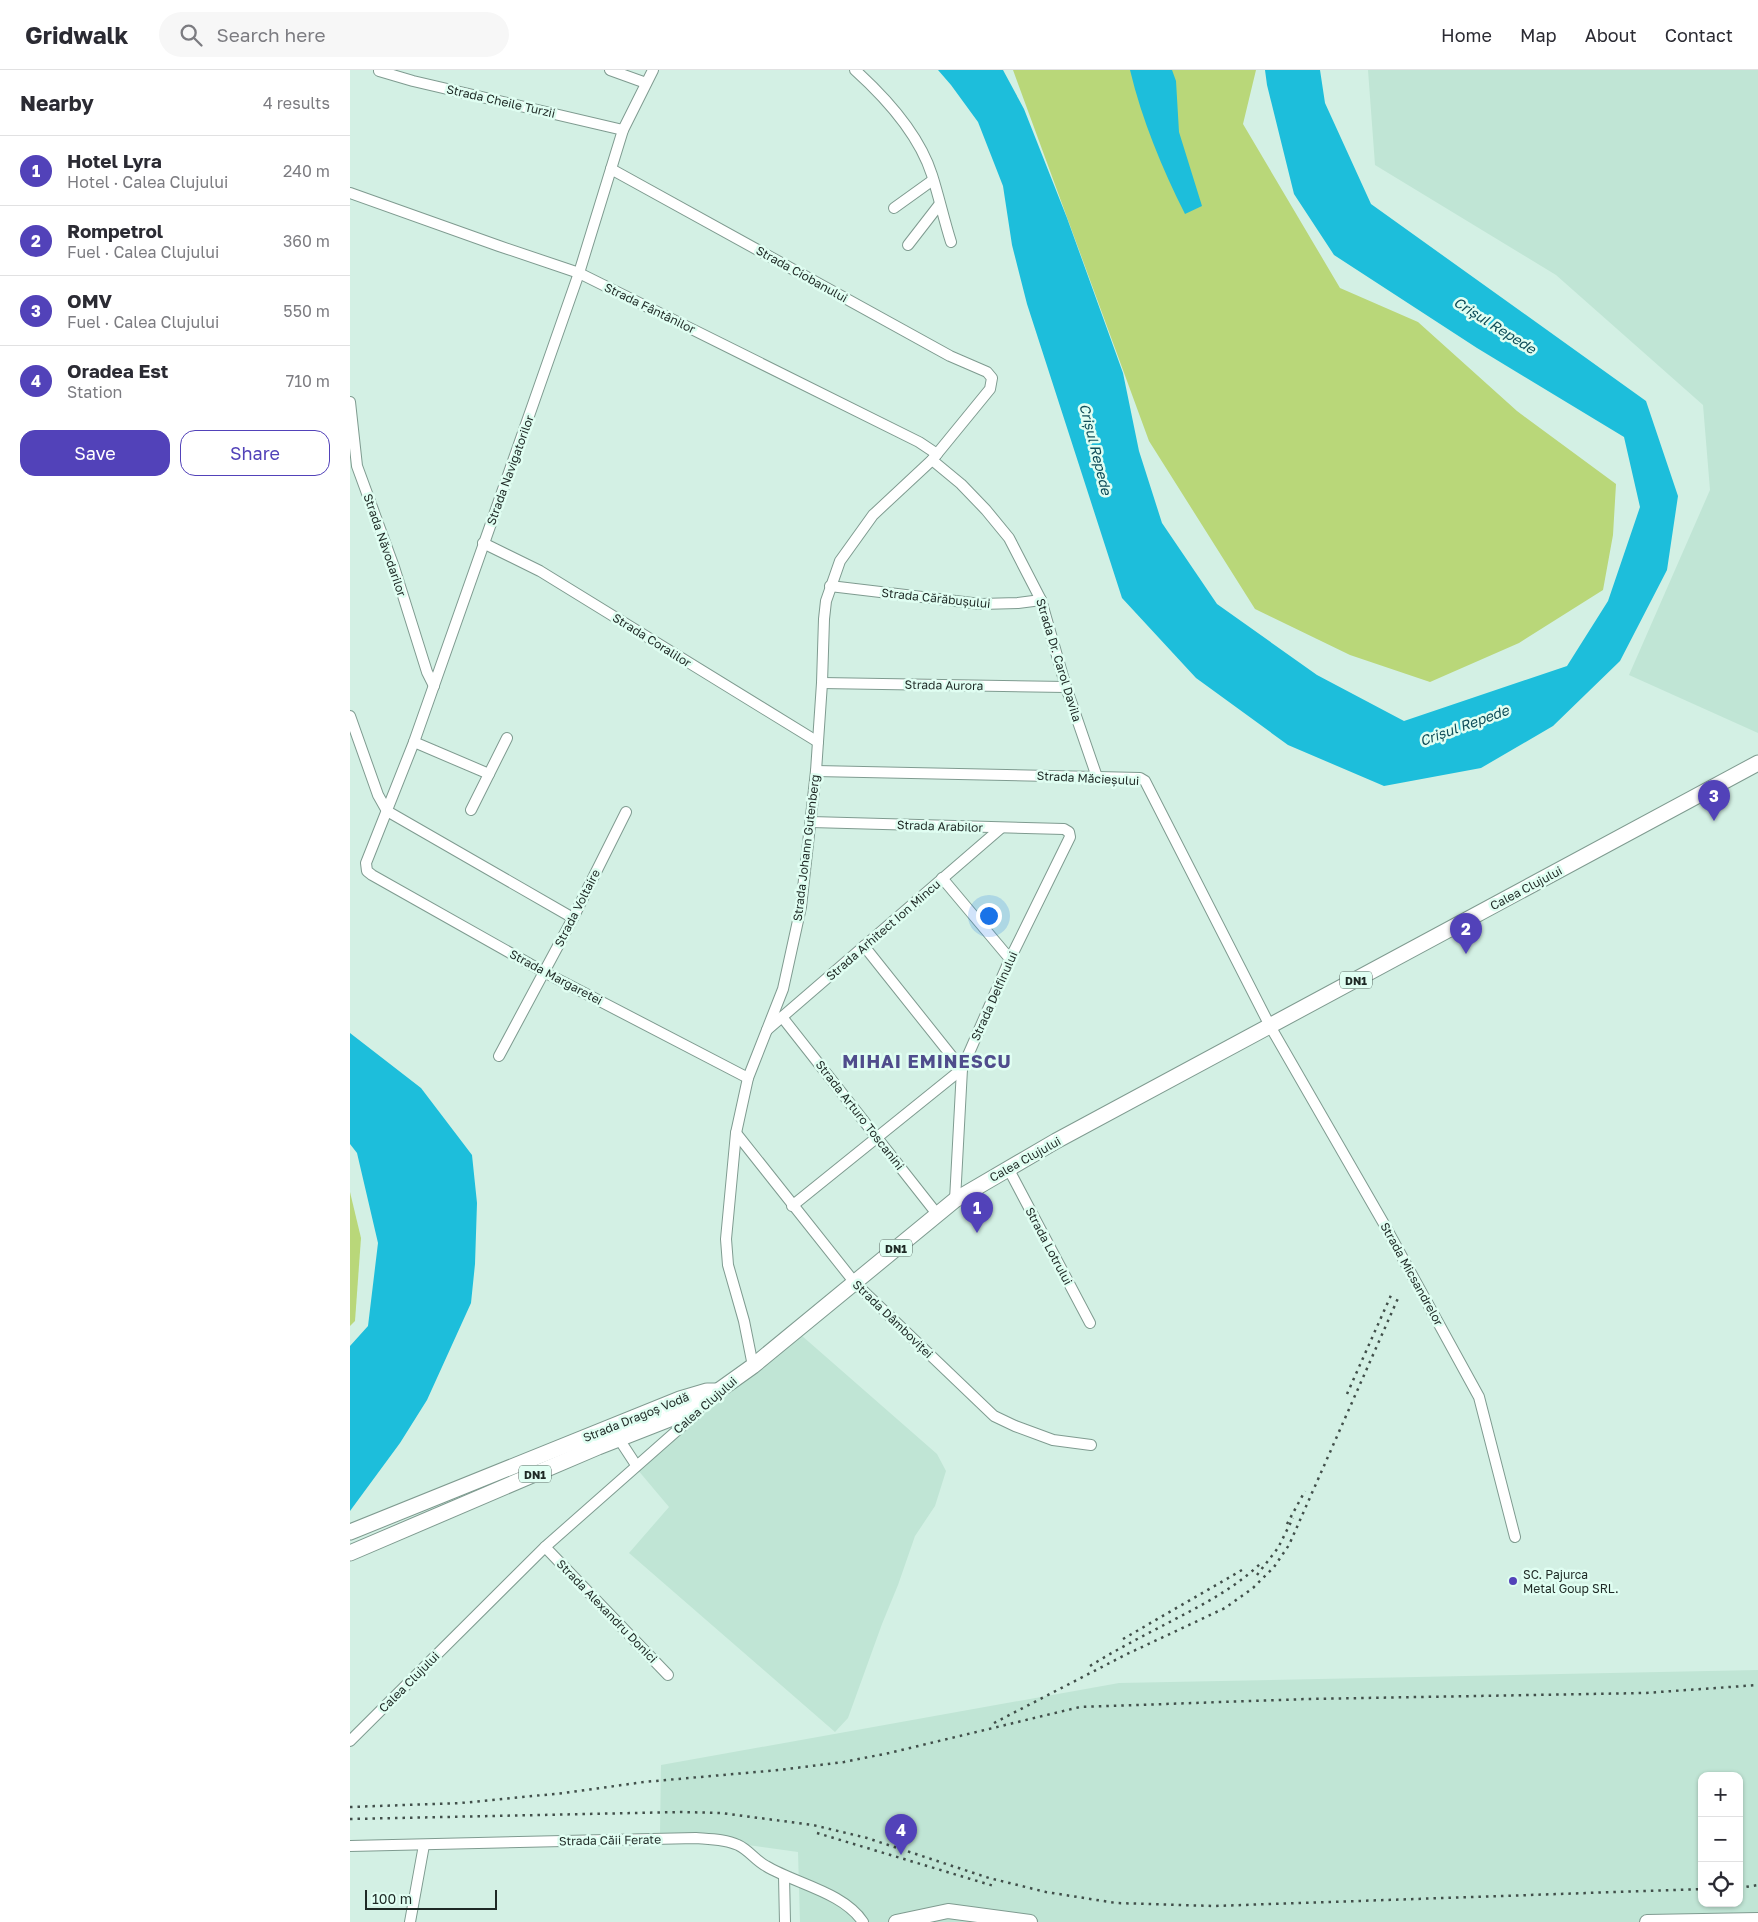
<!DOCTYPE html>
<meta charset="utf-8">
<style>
:root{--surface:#fff;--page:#f7f7f7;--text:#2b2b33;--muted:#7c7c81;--line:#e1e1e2;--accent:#5242b9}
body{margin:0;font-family:"Golos Text",sans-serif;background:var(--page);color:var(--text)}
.controls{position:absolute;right:15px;bottom:15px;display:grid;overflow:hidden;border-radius:10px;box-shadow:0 1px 4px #0004}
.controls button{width:45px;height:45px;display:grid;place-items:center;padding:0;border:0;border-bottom:1px solid var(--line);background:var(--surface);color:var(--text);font:25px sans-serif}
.scale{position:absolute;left:15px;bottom:12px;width:132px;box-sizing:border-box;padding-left:5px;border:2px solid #1e2925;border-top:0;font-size:14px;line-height:18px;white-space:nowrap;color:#1e2925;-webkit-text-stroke:4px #e0fef2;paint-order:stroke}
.you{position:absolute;left:638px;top:845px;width:18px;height:18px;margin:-12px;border:4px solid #fff;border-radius:50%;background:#1a73e8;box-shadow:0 0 0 8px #1a73e833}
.badge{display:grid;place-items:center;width:32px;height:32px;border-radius:50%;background:var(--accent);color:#fff;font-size:16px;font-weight:700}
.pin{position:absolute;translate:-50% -41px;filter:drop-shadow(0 1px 2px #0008)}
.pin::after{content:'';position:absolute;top:26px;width:18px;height:15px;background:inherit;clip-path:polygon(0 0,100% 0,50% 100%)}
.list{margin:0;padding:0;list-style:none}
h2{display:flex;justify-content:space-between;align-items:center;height:65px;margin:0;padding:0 20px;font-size:21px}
h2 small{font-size:16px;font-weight:400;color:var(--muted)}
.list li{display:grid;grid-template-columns:32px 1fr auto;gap:15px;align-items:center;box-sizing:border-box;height:70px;padding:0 20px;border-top:1px solid var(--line)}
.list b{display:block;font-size:19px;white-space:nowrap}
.list p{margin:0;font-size:16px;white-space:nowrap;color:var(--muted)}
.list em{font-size:16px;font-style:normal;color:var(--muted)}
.actions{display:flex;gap:10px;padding:15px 20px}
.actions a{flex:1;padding:11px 0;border:1px solid var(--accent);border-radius:15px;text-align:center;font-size:18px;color:var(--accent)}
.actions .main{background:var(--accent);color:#fff}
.icon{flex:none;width:28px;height:28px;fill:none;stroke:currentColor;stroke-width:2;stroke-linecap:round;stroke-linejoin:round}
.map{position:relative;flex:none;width:1408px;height:1852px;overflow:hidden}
header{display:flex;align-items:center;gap:30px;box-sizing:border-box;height:70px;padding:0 25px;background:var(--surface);border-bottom:1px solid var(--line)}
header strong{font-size:24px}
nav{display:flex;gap:28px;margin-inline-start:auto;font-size:18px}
.search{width:350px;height:45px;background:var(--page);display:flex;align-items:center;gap:12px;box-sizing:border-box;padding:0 18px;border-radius:28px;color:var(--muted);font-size:19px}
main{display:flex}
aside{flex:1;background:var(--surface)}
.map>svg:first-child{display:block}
.built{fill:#c0e5d5;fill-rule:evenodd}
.green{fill:#b9d779}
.water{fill:#1dbedb}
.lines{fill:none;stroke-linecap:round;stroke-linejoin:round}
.street-casing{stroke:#7f9b90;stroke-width:12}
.secondary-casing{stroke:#7f9b90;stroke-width:16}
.primary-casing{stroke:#7f9b90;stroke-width:17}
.street{stroke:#fff;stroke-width:10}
.secondary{stroke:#fff;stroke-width:14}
.primary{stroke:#fff;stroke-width:15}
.rail{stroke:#414f4a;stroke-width:2.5;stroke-dasharray:2.5 5;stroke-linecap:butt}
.poi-dot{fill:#5242b9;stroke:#e0fef2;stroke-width:2}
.labels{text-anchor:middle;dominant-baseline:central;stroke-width:5;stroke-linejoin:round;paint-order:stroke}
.shield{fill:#e0fef2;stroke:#586962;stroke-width:1}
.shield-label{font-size:11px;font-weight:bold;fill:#1e2925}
.street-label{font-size:12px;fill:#1e2925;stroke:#e0fef2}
.poi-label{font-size:12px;fill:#1e2925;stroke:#e0fef2;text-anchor:start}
.water-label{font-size:14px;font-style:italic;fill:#0f4d59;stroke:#e0fef2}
.district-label{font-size:18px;font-weight:bold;letter-spacing:1px;fill:#4f4d8c;stroke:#e0fef2}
</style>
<header>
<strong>Gridwalk</strong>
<div class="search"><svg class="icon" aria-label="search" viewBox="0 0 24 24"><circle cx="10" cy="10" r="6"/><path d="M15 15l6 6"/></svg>Search here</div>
<nav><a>Home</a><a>Map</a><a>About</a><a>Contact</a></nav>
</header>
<main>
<aside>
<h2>Nearby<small>4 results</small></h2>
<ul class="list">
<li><span class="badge">1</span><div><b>Hotel Lyra</b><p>Hotel · Calea Clujului</p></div><em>240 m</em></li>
<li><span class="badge">2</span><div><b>Rompetrol</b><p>Fuel · Calea Clujului</p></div><em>360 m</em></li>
<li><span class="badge">3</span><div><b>OMV</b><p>Fuel · Calea Clujului</p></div><em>550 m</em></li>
<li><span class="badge">4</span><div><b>Oradea Est</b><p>Station</p></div><em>710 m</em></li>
</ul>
<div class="actions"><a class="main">Save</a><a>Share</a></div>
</aside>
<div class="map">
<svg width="1408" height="1852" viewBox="0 0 1408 1852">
<rect width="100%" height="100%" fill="#d3f0e4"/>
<g class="built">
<polygon points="1018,0 1408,0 1408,663 1279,605 1360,420 1353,335 1206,205 1025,95"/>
<polygon points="451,1265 587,1384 596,1401 585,1436 565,1466 548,1515 532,1554 498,1648 485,1662 279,1483 319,1437 287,1399"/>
<path d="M1408,1600v252h-958l-2,-70 -138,-19 1,-68 458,-82zM1352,1706h37v127h-37z"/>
</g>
<g class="green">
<polygon points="663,0 906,0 893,54 990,218 1068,252 1167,341 1266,414 1263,465 1253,520 1169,573 1080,612 1000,585 905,539 799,371"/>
<polygon points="0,1122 11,1168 5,1251 0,1256"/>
</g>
<g class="water">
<polygon points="588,0 653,0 674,39 717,148 773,303 789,381 812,453 867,534 967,605 1054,651 1217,596 1258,531 1290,437 1274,367 1127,278 984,185 944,124 917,15 915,0 970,0 975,33 1021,134 1296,331 1328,426 1317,500 1270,591 1203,656 1131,698 1034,716 938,675 846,608 772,528 677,234 662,175 653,116 628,52 601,15"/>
<path d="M780,0h42l4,11 3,51 23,74 -17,8c-23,-46 -43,-94 -55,-144z"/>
<polygon points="0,963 71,1018 122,1085 127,1133 125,1194 121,1233 77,1330 50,1373 0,1441 0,1276 18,1256 28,1173 7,1083 0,1074"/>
</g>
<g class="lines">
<defs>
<g id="street">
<polyline points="260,0 296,13"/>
<polyline points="303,0 273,60 229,203 181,340 64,672 16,793 17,801 22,805 194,902 398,1008"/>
<path d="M505,0c31,28 64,64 77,105 7,22 12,45 19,67"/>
<polyline points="29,1 63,11 273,60"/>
<polyline points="261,99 600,286 637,302 642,308 640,319 582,390 523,445 490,491 476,531 474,549 472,613 466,701 451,837 433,919 398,1008 386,1063 376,1169 378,1195 394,1251 403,1296"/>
<polyline points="0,123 149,176 229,203 569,372 587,384"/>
<polyline points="544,138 583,110"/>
<polyline points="558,175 589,135"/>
<polyline points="0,332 7,396 44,497 77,602 84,616"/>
<polyline points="582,390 611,414 636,440 659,468 691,530 716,617 747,707"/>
<polyline points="133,473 190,501 468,672"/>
<polyline points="480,516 631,534 668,533 691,530"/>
<polyline points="472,613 716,617"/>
<polyline points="0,646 28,725 37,741 223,848"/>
<polyline points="64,672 139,704"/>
<polyline points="466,701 747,707 790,708 795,711 920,956 1034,1154 1129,1327 1165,1467"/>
<polyline points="121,740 157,668"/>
<polyline points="461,752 714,759 719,762 720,767 660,889 612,999 605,1130"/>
<polyline points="592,808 660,889"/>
<polyline points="514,876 612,999"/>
<polyline points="432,947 587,1144"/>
<polyline points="417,960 651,758"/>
<polyline points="149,986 223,848 276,742"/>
<polyline points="386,1063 505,1213 644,1346 665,1356 703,1370 741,1375"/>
<polyline points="658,1098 740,1253"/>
<polyline points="442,1136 612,999"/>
<polyline points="269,1369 286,1395"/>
<polyline points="195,1477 318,1605"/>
<polyline points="0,1671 195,1477 348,1342"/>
<path d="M0,1776l346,-8c14,1 30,1 42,7 11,5 18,16 28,21 30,18 77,26 97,56"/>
<polyline points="434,1806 435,1852"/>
<polyline points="60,1852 74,1775"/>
</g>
<g id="secondary">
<polyline points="546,1852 598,1841 680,1852"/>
<polyline points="1297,1852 1408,1850"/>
</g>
<g id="primary">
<polyline points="0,1462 330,1329 357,1321 366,1321"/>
<polyline points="0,1483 248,1377 340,1341 403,1296 605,1130 706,1071 1408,693"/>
</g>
</defs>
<use href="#street" class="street-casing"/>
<use href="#secondary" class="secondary-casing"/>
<use href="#primary" class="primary-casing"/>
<use href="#street" class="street"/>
<use href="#secondary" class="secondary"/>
<use href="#primary" class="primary"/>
<g class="rail">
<polyline points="997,1324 1042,1223"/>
<polyline points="937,1454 955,1421"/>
<polyline points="907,1505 928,1478 943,1448"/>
<polyline points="773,1569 892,1500"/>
<path d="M740,1596c24,-15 49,-28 74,-41 34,-18 69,-35 97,-62"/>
<polyline points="644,1653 775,1585 875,1538 903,1518 924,1497 939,1475 1049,1226"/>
<polyline points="0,1737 111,1733 214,1723 294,1712 429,1700 494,1692 539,1683 730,1637 957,1629 1295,1623 1408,1615"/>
<polyline points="0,1749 331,1742 371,1743 463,1755 517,1768 639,1808 696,1822 766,1833 864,1836 1352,1819"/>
<polyline points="467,1763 644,1816"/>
<polyline points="1389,1818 1408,1815"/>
</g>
</g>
<circle class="poi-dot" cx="1163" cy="1511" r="5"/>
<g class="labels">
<g class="shield">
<rect x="990" y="901.5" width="32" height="17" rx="4"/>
<rect x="530" y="1169.5" width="32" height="17" rx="4"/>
<rect x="169" y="1395.5" width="32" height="17" rx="4"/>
</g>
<g class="shield-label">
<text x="1006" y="910">DN1</text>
<text x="546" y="1178">DN1</text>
<text x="185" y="1404">DN1</text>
</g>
<g class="street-label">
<text transform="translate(151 31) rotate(13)">Strada Cheile Turzii</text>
<text transform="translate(452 204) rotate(29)">Strada Ciobanului</text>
<text transform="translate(300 238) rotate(26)">Strada Fântânilor</text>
<text transform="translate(160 400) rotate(-70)">Strada Navigatorilor</text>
<text transform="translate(35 475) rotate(71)">Strada Năvodarilor</text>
<text transform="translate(586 528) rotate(6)">Strada Cărăbușului</text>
<text transform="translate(302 570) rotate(32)">Strada Coralilor</text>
<text transform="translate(709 590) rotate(73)">Strada Dr. Carol Davila</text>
<text transform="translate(594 615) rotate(1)">Strada Aurora</text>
<text transform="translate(738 708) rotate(3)">Strada Măcieșului</text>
<text transform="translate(590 756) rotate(2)">Strada Arabilor</text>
<text transform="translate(456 778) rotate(-83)">Strada Johann Gutenberg</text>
<text transform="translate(1176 818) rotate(-28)">Calea Clujului</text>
<text transform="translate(227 838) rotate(-63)">Strada Voltaire</text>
<text transform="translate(533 860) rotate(-41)">Strada Arhitect Ion Mincu</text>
<text transform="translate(206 907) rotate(28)">Strada Margaretei</text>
<text transform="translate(644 926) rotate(-66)">Strada Delfinului</text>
<text transform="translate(510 1045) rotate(52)">Strada Arturo Toscanini</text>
<text transform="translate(675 1089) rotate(-29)">Calea Clujului</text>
<text transform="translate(699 1176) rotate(62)">Strada Lotrului</text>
<text transform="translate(1062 1204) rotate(61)">Strada Micsandrelor</text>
<text transform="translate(543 1249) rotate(44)">Strada Dâmboviței</text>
<text transform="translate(355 1335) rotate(-41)">Calea Clujului</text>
<text transform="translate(286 1347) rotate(-22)">Strada Dragoș Vodă</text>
<text transform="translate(257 1541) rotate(46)">Strada Alexandru Donici</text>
<text transform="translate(59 1612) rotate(-45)">Calea Clujului</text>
<text transform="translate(260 1770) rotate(-1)">Strada Căii Ferate</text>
</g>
<g class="poi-label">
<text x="1173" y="1504">SC. Pajurca<tspan x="1173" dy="14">Metal Goup SRL.</tspan></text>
</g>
<g class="water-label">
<text transform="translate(1145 255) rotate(32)">Crișul Repede</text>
<text transform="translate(746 379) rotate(76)">Crișul Repede</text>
<text transform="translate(1114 655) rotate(-20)">Crișul Repede</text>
</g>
<g class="district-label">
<text x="577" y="991">MIHAI EMINESCU</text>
</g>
</g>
</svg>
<div class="controls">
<button>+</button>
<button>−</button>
<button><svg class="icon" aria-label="locate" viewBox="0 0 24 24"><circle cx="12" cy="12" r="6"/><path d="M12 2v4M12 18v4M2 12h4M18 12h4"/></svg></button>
</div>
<div class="scale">100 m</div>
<div class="you"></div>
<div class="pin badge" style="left:627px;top:1163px">1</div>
<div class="pin badge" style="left:1116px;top:884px">2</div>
<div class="pin badge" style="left:1364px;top:751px">3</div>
<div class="pin badge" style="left:551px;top:1785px">4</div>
</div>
</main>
